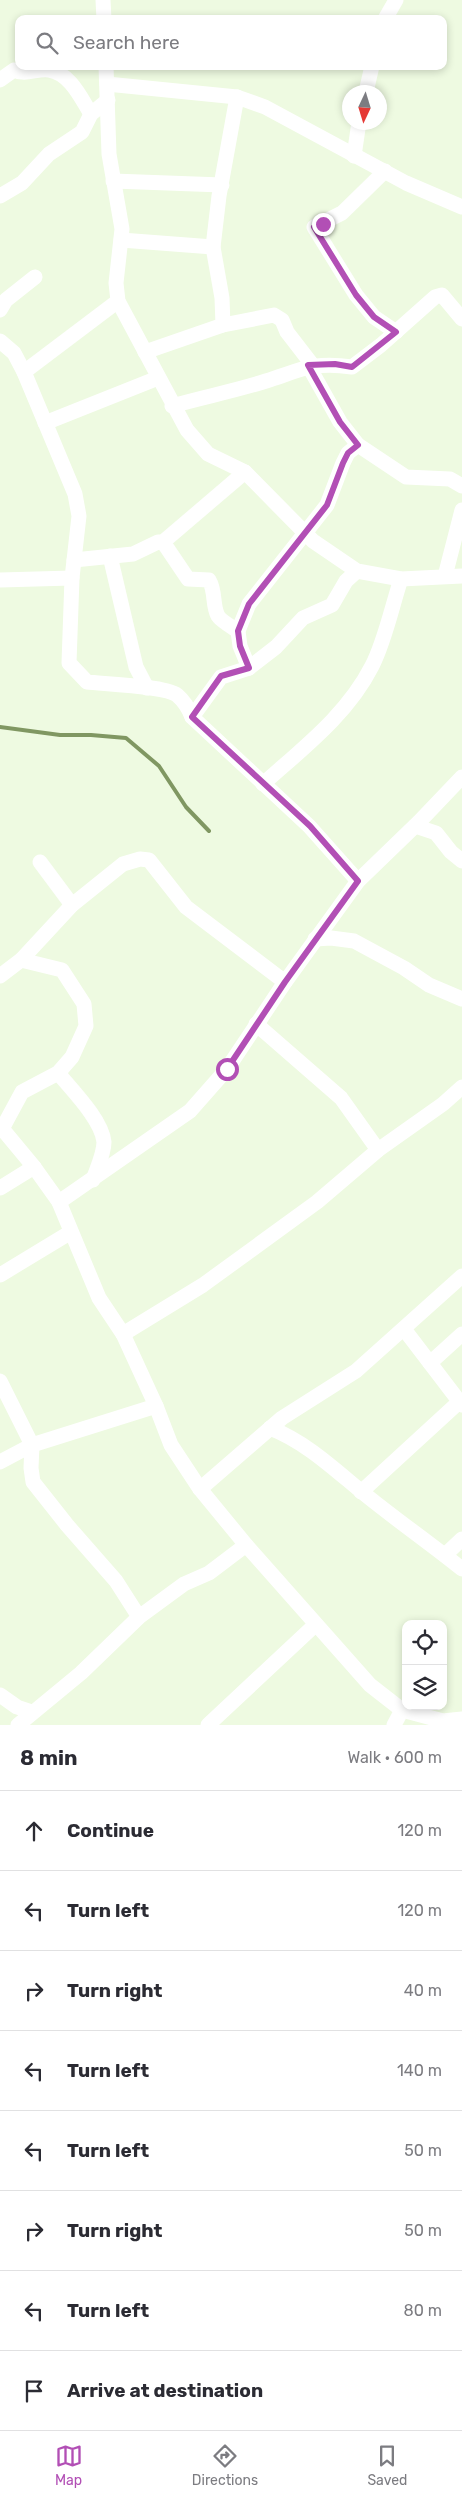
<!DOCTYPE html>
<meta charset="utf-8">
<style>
:root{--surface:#fff;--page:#f2f2f3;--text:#2b2b33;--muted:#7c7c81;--line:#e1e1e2;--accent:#b24fb5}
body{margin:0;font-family:Rubik,sans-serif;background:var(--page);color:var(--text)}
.controls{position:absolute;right:15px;bottom:15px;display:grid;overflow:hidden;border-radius:10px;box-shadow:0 2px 8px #0003}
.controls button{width:45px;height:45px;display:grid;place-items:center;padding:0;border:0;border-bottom:1px solid var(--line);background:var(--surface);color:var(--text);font:25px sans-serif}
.compass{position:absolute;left:342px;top:85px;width:45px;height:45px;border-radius:50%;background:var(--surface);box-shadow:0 2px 8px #0003;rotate:184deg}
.stop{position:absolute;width:15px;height:15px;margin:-11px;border:4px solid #b24fb5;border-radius:50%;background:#fff}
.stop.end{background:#b24fb5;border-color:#fff;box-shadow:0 1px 5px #0008}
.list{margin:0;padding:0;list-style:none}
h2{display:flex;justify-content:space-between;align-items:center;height:65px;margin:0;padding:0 20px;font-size:21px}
h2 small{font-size:16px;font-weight:400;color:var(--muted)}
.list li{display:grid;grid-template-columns:32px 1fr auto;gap:15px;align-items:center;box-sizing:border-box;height:80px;padding:0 20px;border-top:1px solid var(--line)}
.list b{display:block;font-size:19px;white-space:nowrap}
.list em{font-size:16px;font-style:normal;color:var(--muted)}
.icon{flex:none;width:28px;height:28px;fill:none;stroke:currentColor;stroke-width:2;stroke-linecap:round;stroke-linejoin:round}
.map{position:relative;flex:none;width:462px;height:1725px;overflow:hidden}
.search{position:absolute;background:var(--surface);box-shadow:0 2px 8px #0003;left:15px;right:15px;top:15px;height:55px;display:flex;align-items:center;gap:12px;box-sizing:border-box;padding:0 18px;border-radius:10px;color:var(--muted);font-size:19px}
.sheet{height:705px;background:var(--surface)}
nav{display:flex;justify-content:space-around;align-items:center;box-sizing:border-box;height:70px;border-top:1px solid var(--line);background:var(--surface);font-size:14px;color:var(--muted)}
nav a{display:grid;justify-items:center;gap:2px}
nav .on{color:var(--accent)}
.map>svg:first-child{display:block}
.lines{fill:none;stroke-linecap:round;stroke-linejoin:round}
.stream{stroke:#809762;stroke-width:4}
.street{stroke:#fff;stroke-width:15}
.route{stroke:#b24fb5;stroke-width:6}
</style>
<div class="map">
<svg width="462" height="1725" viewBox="0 0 462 1725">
<rect width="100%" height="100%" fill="#eefae1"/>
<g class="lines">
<polyline class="stream" points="0,727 60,735 91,735 126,738 159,766 186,807 209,831"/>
<g class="street">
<polyline points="103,0 104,19"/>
<polyline points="385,19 396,0"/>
<polyline points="106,66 109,154 122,229 116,283 118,301 187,430 208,454 245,472 313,541 357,571 401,579 462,576"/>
<path d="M0,80l14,-10c12,6 23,-2 35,0 21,3 32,28 42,44"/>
<polyline points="107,84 237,97 265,107 406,183 462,207"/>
<polyline points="366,92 372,66"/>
<polyline points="354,156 359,122"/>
<polyline points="385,171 342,213 314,227 356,295 374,317 396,332"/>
<polyline points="113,181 222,185"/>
<polyline points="0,196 22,183 49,154 82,132 91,114 108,100"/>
<polyline points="121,240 213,247"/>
<polyline points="0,310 6,300 35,277"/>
<polyline points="223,325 222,298 213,247 219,196 237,97"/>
<path d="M0,341l14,12 10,19 51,122 4,22 -7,62 -3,85 18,19c18,2 78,4 90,13 7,6 12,14 15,22l117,109 49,55"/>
<polyline points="145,352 223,325 274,315 282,320 287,332 314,367"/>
<polyline points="308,365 340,422 358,445 406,477 450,479 462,486"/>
<polyline points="24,372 118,301"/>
<path d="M172,406c31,-9 63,-15 94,-25 35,-11 47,-20 86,-14l29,-22 54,-48 7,-2 20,24"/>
<polyline points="45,423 158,378"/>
<path d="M163,542l25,37 21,1c7,12 3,25 9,36 3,5 14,11 20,15"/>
<polyline points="110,556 136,667 147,688"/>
<polyline points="74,560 133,554 158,542 163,542 245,472"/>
<polyline points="445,576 462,510"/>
<polyline points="0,580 72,578"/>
<polyline points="249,668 240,646 238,631 249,604 327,505 343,463 348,453 358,445"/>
<polyline points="192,717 221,677 249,668 276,647 303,618 332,605 346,581 357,571"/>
<path d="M263,784c40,-36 84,-69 109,-118 13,-25 20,-60 29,-87"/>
<polyline points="415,826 436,833 451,852 462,861"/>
<polyline points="40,862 72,905"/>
<polyline points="315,939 331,938 354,941 404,968 429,985 462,999"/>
<polyline points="0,976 21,960 72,905 123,864 140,859 149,860 186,907 285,982"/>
<polyline points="256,1024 341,1098 378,1150"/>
<path d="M58,1073c14,17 44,47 46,69 0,12 -7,26 -11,38"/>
<polyline points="0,1126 34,1167 59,1202 99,1298 123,1334 156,1406 171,1445 200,1489 246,1545 370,1685 402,1710 443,1721 462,1719"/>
<polyline points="2,1129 22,1092 58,1073 72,1057 86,1026 84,1004 62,970 21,960"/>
<polyline points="0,1188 34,1167"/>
<polyline points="59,1202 190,1111 227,1069 285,982 358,881 419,822 462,777"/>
<polyline points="0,1275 71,1232"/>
<polyline points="404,1329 462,1405"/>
<polyline points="123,1334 203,1285 317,1202 378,1150 443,1104 462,1087"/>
<polyline points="430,1363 462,1334"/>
<polyline points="0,1381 32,1445 31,1468 33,1482 67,1525 116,1581 139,1617"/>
<path d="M270,1428c38,15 66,43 97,68 31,25 64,48 95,73"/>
<polyline points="0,1462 32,1445 156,1406"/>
<polyline points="200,1489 282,1418 356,1371 462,1276"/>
<polyline points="361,1492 459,1402"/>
<polyline points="445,1555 462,1539"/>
<polyline points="0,1695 17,1707 32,1712"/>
<polyline points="18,1725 81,1673 139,1617 184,1584 209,1573 246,1545"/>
<polyline points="208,1725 315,1625"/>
<polyline points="394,1725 402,1710"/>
</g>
</g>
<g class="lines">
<polyline class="route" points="227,1069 285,982 358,881 310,826 192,717 221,676 249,668 240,646 238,631 249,604 327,505 343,463 348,453 358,445 340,422 308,365 335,364 352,367 396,332 374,317 356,295 314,227 323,224"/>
</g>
</svg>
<div class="controls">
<button><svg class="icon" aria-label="locate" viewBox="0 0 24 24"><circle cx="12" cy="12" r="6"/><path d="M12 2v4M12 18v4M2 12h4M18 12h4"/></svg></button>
<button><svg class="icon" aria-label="layers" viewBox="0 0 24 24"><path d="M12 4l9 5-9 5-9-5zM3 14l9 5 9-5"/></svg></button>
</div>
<svg class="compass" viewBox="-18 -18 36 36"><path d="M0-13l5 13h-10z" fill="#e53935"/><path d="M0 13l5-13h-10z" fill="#7c7c81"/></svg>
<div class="stop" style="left:227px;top:1069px"></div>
<div class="stop end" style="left:323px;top:224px"></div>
<div class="search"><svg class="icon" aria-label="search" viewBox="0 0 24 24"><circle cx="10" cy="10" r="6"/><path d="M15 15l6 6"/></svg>Search here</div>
</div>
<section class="sheet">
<h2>8 min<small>Walk · 600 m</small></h2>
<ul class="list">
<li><svg class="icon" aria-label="ahead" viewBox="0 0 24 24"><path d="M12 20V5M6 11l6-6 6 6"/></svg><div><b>Continue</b></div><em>120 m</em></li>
<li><svg class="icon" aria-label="left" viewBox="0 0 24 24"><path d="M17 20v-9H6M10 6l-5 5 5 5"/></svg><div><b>Turn left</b></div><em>120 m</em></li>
<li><svg class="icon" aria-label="right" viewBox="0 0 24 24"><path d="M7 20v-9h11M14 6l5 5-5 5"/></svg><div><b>Turn right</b></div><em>40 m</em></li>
<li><svg class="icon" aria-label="left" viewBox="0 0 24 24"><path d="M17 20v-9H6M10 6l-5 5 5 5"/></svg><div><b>Turn left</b></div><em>140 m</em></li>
<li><svg class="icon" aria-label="left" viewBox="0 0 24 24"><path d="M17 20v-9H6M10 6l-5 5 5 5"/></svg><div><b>Turn left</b></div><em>50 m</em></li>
<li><svg class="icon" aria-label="right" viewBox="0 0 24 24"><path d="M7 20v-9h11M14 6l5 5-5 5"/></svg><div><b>Turn right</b></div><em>50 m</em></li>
<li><svg class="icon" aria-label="left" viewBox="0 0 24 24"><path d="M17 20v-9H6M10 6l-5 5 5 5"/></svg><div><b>Turn left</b></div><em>80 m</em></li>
<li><svg class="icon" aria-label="arrive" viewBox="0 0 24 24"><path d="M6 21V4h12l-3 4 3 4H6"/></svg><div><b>Arrive at destination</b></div></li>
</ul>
</section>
<nav>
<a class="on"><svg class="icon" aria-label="map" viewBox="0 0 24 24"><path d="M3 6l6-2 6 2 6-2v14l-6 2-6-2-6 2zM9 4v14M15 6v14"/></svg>Map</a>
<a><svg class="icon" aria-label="directions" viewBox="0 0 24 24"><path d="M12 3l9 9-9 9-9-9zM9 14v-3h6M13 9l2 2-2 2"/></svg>Directions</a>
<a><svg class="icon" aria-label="saved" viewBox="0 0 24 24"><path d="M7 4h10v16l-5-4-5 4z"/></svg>Saved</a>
</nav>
